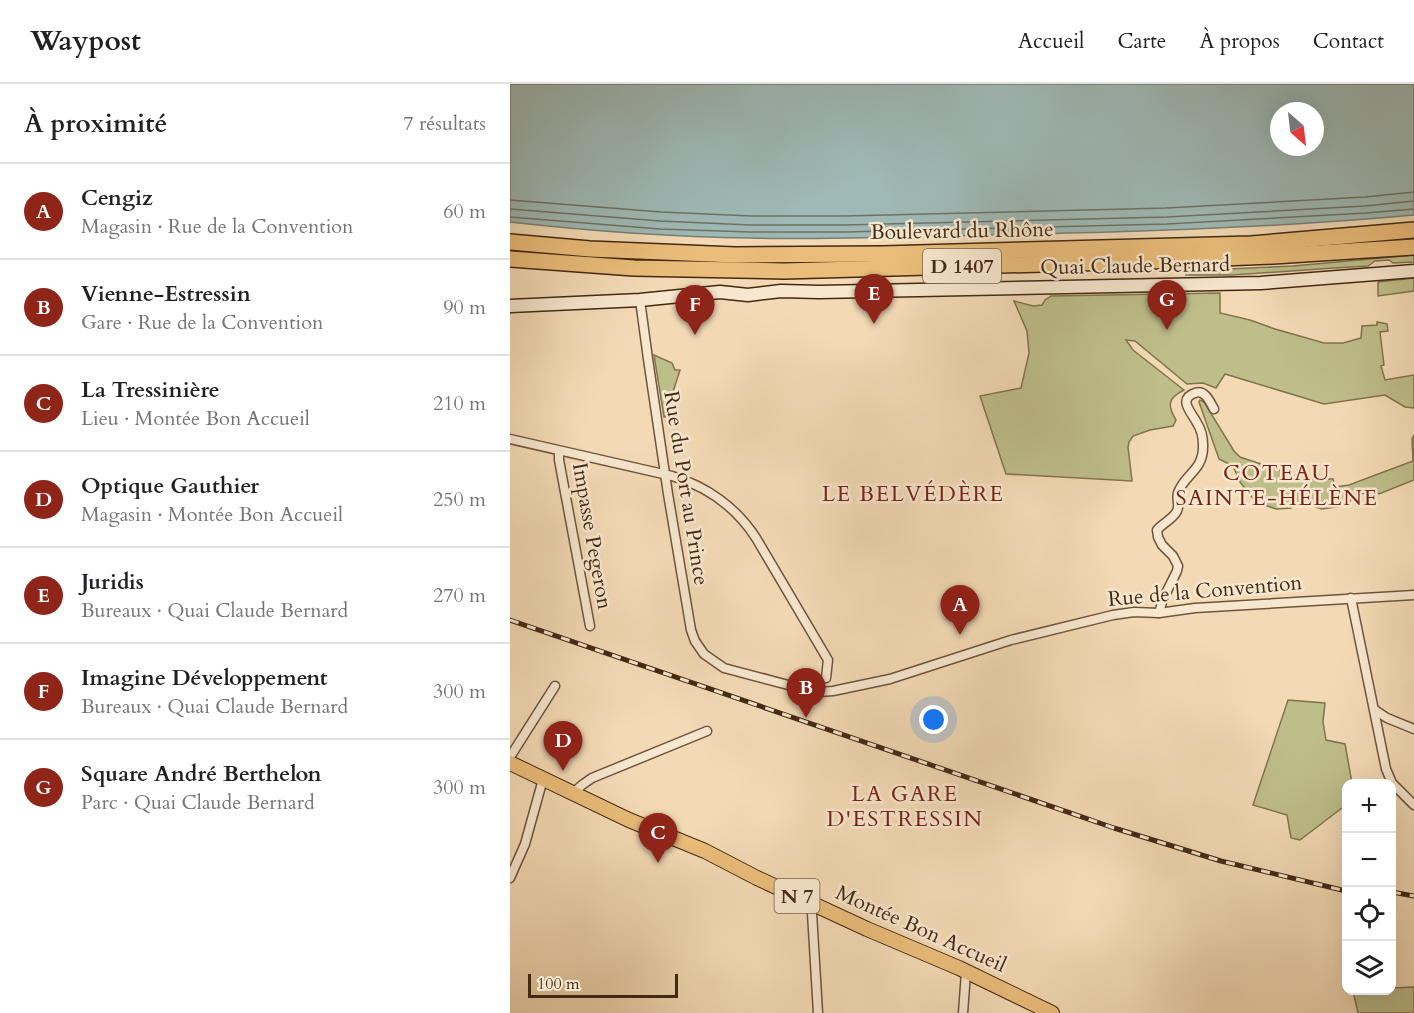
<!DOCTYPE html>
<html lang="fr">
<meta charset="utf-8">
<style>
:root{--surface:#fff;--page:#f2f2f2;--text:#202124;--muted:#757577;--line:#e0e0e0;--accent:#8f2418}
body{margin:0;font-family:Cardo,serif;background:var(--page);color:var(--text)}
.controls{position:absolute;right:18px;bottom:18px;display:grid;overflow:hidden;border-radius:12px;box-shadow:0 6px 24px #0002}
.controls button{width:54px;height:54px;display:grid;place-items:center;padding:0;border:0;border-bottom:2px solid var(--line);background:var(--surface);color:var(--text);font:30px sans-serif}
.compass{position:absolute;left:760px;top:18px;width:54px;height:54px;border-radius:50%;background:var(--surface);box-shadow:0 6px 24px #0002;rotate:152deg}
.scale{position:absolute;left:18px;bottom:15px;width:150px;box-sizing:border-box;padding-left:6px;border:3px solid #432913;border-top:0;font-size:16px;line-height:21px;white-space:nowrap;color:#432913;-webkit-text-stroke:4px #f7e7cf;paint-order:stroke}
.you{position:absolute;left:424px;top:636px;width:21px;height:21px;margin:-15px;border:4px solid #fff;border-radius:50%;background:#1a73e8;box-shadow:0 0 0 9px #1a73e833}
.badge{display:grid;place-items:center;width:39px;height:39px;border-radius:50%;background:var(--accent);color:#fff;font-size:20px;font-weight:700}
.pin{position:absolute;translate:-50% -50px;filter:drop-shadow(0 2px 3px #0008)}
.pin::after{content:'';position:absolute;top:32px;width:21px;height:18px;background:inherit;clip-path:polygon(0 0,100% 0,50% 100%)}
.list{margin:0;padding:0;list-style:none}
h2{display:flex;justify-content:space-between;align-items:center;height:78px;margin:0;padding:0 24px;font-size:26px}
h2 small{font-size:20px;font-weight:400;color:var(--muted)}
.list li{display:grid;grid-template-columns:39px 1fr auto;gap:18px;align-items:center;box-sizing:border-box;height:96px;padding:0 24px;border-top:2px solid var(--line)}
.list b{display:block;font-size:22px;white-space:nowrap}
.list p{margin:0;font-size:20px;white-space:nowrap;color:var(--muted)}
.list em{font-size:20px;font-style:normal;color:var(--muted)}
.icon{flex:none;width:33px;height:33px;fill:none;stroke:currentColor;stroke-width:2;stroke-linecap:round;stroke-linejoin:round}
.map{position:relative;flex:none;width:904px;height:929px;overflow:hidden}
header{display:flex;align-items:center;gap:36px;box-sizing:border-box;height:84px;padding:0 30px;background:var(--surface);border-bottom:2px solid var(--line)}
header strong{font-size:28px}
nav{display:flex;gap:33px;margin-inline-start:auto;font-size:21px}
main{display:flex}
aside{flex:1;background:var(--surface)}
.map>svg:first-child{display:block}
.green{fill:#bebe8b;stroke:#80744f;stroke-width:1.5}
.water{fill:#9eb9b6;stroke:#7a7f75;stroke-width:1.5;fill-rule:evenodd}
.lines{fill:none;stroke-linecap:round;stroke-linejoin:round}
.shore{stroke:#707164;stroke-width:1.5}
.street-casing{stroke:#6f553c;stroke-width:11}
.secondary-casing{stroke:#432913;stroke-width:15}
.primary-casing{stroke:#432913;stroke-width:16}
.highway-casing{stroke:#432913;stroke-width:18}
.street{stroke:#f7e7cf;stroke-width:8}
.secondary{stroke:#f7e7cf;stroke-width:12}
.primary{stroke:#eabd7a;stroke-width:14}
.highway{stroke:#eabd7a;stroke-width:15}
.rail-casing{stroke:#432913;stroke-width:5}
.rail{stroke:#f7e7cf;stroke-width:3;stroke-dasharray:9;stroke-linecap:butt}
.labels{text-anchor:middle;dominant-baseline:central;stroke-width:5;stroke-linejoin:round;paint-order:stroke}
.shield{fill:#f7e7cf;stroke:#79624b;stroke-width:1.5}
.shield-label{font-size:20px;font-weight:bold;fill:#432913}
.street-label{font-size:21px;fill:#432913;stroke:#f7e7cf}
.neighbourhood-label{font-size:22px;letter-spacing:1.5px;fill:#7a1f14;stroke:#f7e7cf}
</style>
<header>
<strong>Waypost</strong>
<nav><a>Accueil</a><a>Carte</a><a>À propos</a><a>Contact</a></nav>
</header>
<main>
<aside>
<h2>À proximité<small>7 résultats</small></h2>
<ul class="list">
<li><span class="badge">A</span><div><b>Cengiz</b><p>Magasin · Rue de la Convention</p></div><em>60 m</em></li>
<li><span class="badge">B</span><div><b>Vienne-Estressin</b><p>Gare · Rue de la Convention</p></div><em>90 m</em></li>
<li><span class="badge">C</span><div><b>La Tressinière</b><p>Lieu · Montée Bon Accueil</p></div><em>210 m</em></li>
<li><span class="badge">D</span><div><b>Optique Gauthier</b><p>Magasin · Montée Bon Accueil</p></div><em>250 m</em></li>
<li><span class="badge">E</span><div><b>Juridis</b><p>Bureaux · Quai Claude Bernard</p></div><em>270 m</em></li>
<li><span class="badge">F</span><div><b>Imagine Développement</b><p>Bureaux · Quai Claude Bernard</p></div><em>300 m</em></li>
<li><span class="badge">G</span><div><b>Square André Berthelon</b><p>Parc · Quai Claude Bernard</p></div><em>300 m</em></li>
</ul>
</aside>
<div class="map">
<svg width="904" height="929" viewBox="0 0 904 929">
<rect width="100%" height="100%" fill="#f3dab5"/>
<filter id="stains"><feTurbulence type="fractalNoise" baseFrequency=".00333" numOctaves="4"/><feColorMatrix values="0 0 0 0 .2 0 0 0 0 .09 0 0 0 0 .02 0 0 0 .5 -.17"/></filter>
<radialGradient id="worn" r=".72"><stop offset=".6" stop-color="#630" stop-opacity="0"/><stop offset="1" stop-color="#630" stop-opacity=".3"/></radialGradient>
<g class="green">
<polygon points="904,171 904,178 883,179 879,176 865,177 858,182 824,184 722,191 676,191 675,187 783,182"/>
<polygon points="904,194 904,207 868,212 868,198"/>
<path d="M710,209v20l30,7 25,9 49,14h19l18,-5 1,-12 15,-1v-3l10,2 1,7 -8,1 4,33 -3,1 4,14 29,-5v33l-9,-1 -20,-12 -61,9 -99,-30 -9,14 -13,-5 -16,1 -52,-43 -9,-1 7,10 51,40c-16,8 -17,15 -8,30l-3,6 -23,4 -17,6 -4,6 -1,5 4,34 -126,-7 -26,-78 41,-8 8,-35 -2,-22 -13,-30 19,5 9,-1 3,-5 6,-4z"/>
<polygon points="144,271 162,279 165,286 170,286 155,333 154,333"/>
<polygon points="690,316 694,318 724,367 730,373 795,395 823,395 825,403 839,401 903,377 902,355 904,351 904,396 869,410 863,407 842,412 838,421 812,425 796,420 784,420 781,424 766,425 746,418 730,398 723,382 709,375 689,318"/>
<polygon points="778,616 815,619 813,638 816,656 835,660 842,699 836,700 836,721 790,756 781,754 777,731 743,721"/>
<polygon points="904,903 904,929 848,929 843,907 882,906 882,904"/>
</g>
<path class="water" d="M0,0h904v131c-142,13 -285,17 -427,20 -79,2 -158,5 -236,3 -81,-1 -161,-7 -241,-16zM769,27h36v36h-36z"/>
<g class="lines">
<g class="shore">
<polyline points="0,116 151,128 241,132 335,132 656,124 855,113 904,108"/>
<polyline points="0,125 150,137 241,141 335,141 657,133 855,122 904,117"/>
<polyline points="0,133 150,145 241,148 335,148 657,140 856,129 904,125"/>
</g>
<defs>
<g id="street">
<polyline points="130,216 138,275 158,410 181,546 185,557 194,570 214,584 282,602 309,608 323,607 380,595 501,556 603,531 624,528 649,529 685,524 904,511"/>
<path d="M0,355l162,37c34,10 64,31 84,62l72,122 -2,18"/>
<polyline points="49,367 49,376 80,542"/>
<polyline points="841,514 876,685 882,699 904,721"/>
<path d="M649,529l4,-14 14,-28 1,-5 -5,-10 -11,-11 -4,-8 -1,-7c6,-7 16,-11 20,-19 3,-6 -1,-13 1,-18 6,-19 26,-22 25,-48 0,-8 -2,-16 -6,-22 -5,-10 -20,-24 -2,-30 10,-4 15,9 19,16"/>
<polyline points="865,626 877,634 904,645"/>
<polyline points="0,673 45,602"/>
<polyline points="63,709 72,701 82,694 197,647"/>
<polyline points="0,794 15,760 33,695"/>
<polyline points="303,820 302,829 308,929"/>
<polyline points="453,929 456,888"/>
</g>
<polyline id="secondary" points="0,222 130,216 210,208 238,211 271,207 309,208 751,199 904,187"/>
<polyline id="primary" points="0,679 119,736 195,767 247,794 357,845 449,884 542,929"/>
<g id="highway">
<polyline points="0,158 80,165 225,171 372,170 741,160 904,146"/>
<polyline points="0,175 124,184 274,187 639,177 763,172 904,163"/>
</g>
</defs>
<use href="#street" class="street-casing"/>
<use href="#secondary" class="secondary-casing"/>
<use href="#primary" class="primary-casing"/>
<use href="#highway" class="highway-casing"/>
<use href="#street" class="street"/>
<use href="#secondary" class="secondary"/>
<use href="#primary" class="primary"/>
<use href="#highway" class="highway"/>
<defs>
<g id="rail">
<polyline points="0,536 604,744 711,777 836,807"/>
<polyline points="882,808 904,812"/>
</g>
</defs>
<use href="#rail" class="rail-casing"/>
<use href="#rail" class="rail"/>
</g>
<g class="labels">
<g class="shield">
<rect x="413" y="165" width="78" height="34" rx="4.5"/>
<rect x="264.5" y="795" width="45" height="34" rx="4.5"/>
</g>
<g class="shield-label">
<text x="452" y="182">D 1407</text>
<text x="287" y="812">N 7</text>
</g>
<g class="street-label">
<text transform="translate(452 147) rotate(-1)">Boulevard du Rhône</text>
<text transform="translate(625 182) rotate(-1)">Quai Claude Bernard</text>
<text transform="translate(176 404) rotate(81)">Rue du Port au Prince</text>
<text transform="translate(82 452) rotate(80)">Impasse Pegeron</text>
<text transform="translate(695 507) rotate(-5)">Rue de la Convention</text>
<text transform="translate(411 845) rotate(24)">Montée Bon Accueil</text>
</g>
<g class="neighbourhood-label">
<text x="767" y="389">COTEAU<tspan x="767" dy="25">SAINTE-HÉLÈNE</tspan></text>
<text x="403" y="410">LE BELVÉDÈRE</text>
<text x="395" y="710">LA GARE<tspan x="395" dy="25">D'ESTRESSIN</tspan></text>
</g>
</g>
<rect width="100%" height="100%" filter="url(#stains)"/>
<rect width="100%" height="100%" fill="url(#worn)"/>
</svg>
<div class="controls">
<button>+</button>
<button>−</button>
<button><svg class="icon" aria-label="locate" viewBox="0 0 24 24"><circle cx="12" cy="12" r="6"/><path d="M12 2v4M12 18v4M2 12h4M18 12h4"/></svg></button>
<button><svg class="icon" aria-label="layers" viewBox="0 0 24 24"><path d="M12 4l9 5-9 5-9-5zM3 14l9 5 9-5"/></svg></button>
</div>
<svg class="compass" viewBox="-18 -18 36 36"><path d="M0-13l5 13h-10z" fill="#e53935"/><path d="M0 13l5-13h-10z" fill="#757577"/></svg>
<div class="scale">100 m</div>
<div class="you"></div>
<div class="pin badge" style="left:450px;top:551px">A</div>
<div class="pin badge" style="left:296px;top:634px">B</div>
<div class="pin badge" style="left:148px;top:779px">C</div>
<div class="pin badge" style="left:53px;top:687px">D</div>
<div class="pin badge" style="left:364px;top:240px">E</div>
<div class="pin badge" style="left:185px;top:251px">F</div>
<div class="pin badge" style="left:657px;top:246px">G</div>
</div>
</main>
